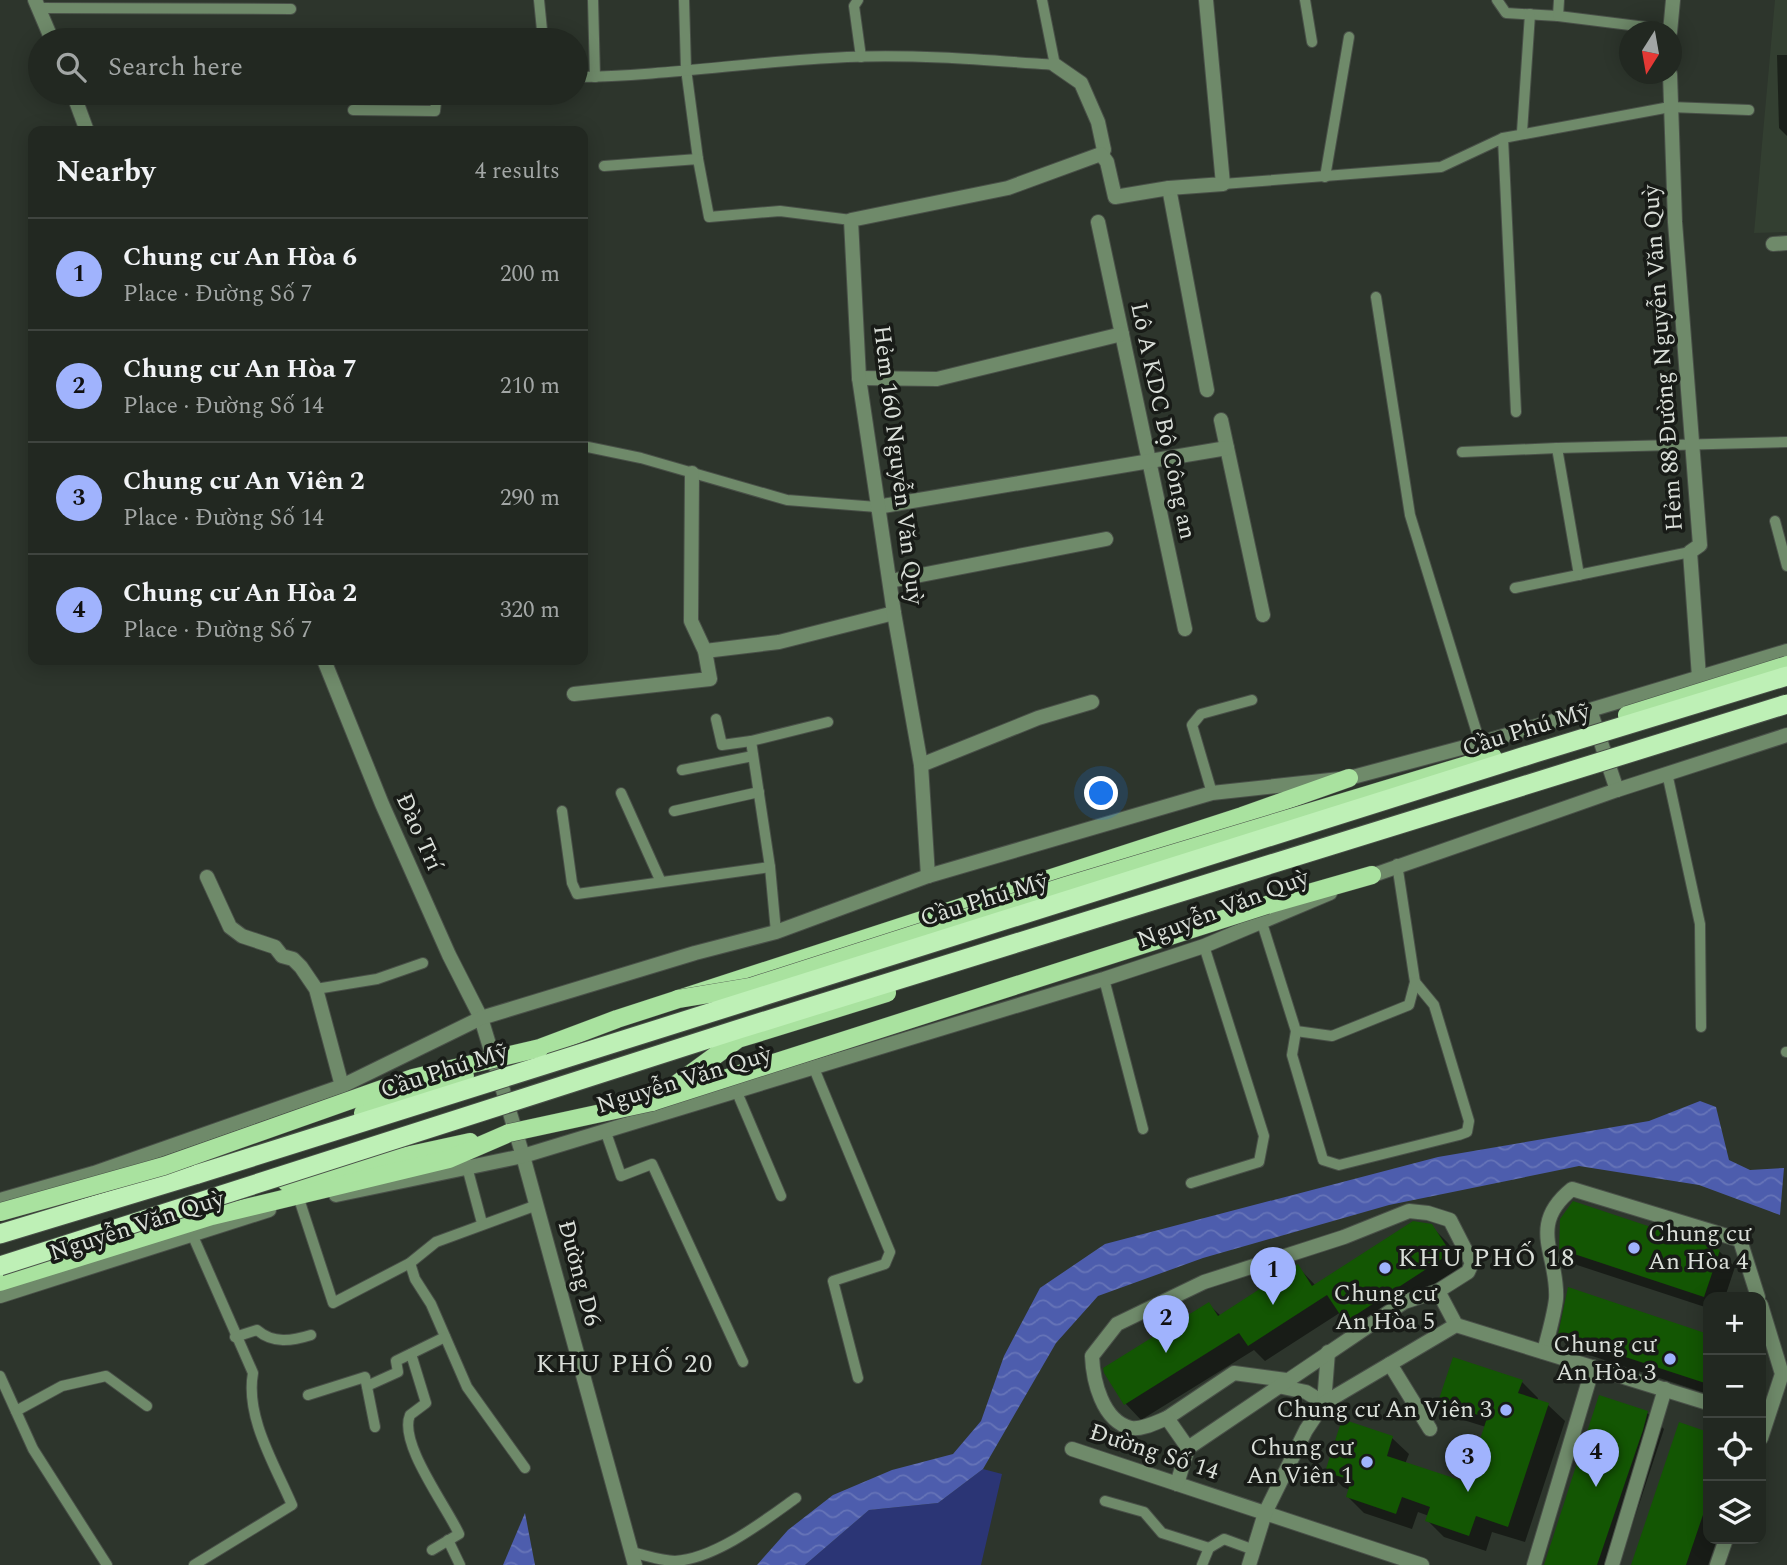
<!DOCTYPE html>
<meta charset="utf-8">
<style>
:root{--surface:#222821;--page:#2e342e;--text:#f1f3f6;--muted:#a2a6a5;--line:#3f443f;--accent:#a0b3fd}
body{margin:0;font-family:Spectral,serif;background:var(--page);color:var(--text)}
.controls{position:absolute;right:21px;bottom:21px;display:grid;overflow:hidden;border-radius:14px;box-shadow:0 4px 18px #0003}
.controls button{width:63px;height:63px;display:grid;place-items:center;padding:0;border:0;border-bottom:2px solid var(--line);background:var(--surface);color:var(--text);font:35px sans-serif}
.compass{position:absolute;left:1619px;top:21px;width:63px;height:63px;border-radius:50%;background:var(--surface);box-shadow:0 4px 18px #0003;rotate:191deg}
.you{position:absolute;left:1102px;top:794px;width:24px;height:24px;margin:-18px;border:5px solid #fff;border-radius:50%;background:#1a73e8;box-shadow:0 0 0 10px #1a73e833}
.badge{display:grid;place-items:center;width:46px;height:46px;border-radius:50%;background:var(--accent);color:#111;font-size:23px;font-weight:700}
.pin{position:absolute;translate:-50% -58px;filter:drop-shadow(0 2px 4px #0008)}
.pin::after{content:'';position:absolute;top:37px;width:24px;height:21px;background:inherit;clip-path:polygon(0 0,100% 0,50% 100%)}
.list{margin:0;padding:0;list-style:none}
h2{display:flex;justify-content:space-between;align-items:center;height:91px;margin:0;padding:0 28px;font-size:30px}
h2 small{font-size:23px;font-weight:400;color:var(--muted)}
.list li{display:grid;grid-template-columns:46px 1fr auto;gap:21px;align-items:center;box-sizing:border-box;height:112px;padding:0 28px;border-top:2px solid var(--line)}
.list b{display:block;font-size:26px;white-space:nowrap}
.list p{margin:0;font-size:23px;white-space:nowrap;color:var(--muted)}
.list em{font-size:23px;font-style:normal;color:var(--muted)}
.icon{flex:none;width:38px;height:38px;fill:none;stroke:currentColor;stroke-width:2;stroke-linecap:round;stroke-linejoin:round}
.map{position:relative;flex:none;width:1787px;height:1565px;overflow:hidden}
.search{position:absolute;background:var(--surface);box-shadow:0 4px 18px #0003;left:28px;top:28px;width:560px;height:77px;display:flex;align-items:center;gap:18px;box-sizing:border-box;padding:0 24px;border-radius:38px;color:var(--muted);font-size:26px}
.panel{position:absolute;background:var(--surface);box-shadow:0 4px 18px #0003;left:28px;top:126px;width:560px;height:539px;border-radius:14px}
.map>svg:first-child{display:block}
.built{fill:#333f31}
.garden{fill:#2b3575}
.water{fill:url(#water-waves)}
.shadow{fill:#0007}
.building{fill:#135603}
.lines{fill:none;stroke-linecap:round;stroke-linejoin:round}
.service-casing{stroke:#495048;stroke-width:12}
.minor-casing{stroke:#495048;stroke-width:16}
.tertiary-casing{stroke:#495048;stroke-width:16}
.primary-casing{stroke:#495048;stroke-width:19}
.trunk-casing{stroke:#495048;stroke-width:21}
.service{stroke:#6f8a6a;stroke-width:10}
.minor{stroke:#6f8a6a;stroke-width:14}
.tertiary{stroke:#6f8a6a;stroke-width:14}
.primary{stroke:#a9e29f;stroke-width:18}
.trunk{stroke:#bef0b6;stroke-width:19}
.primary-bridge-casing{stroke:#495048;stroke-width:19;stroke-linecap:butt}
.trunk-bridge-casing{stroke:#495048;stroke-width:21;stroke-linecap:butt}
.primary-bridge{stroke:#a9e29f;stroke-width:18}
.trunk-bridge{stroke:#bef0b6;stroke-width:19}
.poi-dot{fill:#a0b3fd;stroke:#181b17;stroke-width:2.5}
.labels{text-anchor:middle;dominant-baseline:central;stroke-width:7;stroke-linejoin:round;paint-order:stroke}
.street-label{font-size:24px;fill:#dadfd9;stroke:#181b17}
.poi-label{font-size:24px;fill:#dadfd9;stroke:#181b17;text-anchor:end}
.neighbourhood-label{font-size:26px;letter-spacing:2px;fill:#dadfd9;stroke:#181b17}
</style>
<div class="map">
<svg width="1787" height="1565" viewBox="0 0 1787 1565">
<defs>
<pattern id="water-waves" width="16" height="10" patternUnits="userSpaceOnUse" patternTransform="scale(1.75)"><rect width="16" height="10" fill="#4d5dad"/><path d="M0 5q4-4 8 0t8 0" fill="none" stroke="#6674b8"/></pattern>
</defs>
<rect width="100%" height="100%" fill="#2d352c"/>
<polygon class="built" points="1775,0 1787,0 1787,232 1754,233"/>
<polygon class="garden" points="983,1469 1002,1474 981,1565 805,1565 869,1510 938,1503"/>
<g class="water">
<polygon points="1700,1101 1716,1107 1729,1160 1750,1170 1784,1168 1780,1215 1699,1185 1579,1166 1389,1205 1203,1258 1098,1296 1056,1343 983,1469 938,1503 869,1510 805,1565 757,1565 788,1530 833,1495 892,1470 953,1454 981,1421 1004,1356 1040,1288 1105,1244 1438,1157 1649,1121"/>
<polygon points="525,1513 535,1565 503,1565"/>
</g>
<g class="shadow">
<polygon points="1777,55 1787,55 1787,136 1779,128"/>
<polygon points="1431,1226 1448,1243 1466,1270 1363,1337 1341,1312 1265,1361 1254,1350 1141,1420 1125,1403 1208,1304 1221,1316 1298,1267 1316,1286"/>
<polygon points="1561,1248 1719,1251 1735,1267 1725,1297 1708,1297 1708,1308 1577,1265"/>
<polygon points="1569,1289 1708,1335 1708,1394 1577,1351 1560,1334"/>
<polygon points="1522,1382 1538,1398 1537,1401 1548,1405 1565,1421 1525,1542 1492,1532 1486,1551 1444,1537 1427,1520 1429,1516 1418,1512 1412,1529 1364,1513 1348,1497 1350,1490 1343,1487 1327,1471 1392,1438 1409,1454 1405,1464 1467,1484 1486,1427 1457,1418 1440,1402"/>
<polygon points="1647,1413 1664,1429 1619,1565 1548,1565"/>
<polygon points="1680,1424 1708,1433 1708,1539 1717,1539 1708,1565 1633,1565"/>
</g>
<g class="building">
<polygon points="1573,1201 1720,1250 1704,1297 1559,1249 1560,1219"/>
<polygon points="1413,1221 1432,1224 1451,1253 1345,1322 1327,1295 1248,1346 1239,1333 1124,1405 1104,1373 1103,1368 1209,1302 1218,1316 1298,1264 1312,1286"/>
<polygon points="1568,1287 1708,1334 1708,1384 1558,1335"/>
<polygon points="1453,1357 1523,1380 1518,1393 1549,1403 1508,1527 1476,1516 1469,1536 1425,1521 1430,1507 1402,1497 1396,1514 1346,1497 1351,1480 1325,1472 1342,1419 1393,1436 1387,1456 1466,1482 1487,1418 1438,1402"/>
<polygon points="1599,1395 1648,1411 1643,1430 1597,1565 1544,1565"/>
<polygon points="1679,1422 1708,1432 1708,1500 1686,1565 1631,1565"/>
</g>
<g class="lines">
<defs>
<g id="service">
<polyline points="539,0 543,40"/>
<polyline points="593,0 595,77"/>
<polyline points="684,0 686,69 698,159"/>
<polyline points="858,0 854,6 861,57"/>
<polyline points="1305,0 1312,42"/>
<polyline points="1497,0 1506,13 1558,16 1670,30"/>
<polyline points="39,8 291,9"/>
<polyline points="1558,16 1559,0"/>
<path d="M576,77c90,-1 180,-16 271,-20 69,-3 139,3 208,8l-13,-65"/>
<polyline points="353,110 435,111 437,93 441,93"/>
<polyline points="1522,132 1530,14"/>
<polyline points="1503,138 1670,107 1749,110"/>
<polyline points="604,166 698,159 709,217 780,211 851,220"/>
<polyline points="1325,177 1349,37"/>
<polyline points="1223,184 1441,167 1503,138 1516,412"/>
<polyline points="1376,297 1410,515 1480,743"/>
<polyline points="583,446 641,458 787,500 877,507"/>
<polyline points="1557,448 1787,442"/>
<polyline points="1462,452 1557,448 1579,575"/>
<polyline points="1775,521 1787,566"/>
<polyline points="1515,588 1690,552"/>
<polyline points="716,719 722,745 751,741"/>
<polyline points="682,770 753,756"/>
<polyline points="1667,773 1700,924 1701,1027"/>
<polyline points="621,793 661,882"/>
<polyline points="1212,793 1192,725 1201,714 1252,700"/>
<polyline points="562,811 572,883 577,894 770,867"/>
<polyline points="674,811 759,792"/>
<polyline points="1262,923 1296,1031 1332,1036 1409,1005 1415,982 1397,864"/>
<polyline points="776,932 770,867 751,741 828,722"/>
<polyline points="1104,979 1143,1129"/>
<polyline points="316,989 377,979 423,963"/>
<polyline points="1296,1031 1292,1055 1323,1160 1339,1165 1459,1135 1467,1132 1469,1121 1434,1005 1415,982"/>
<polyline points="1786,1052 1787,1052"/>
<polyline points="813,1066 890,1252 885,1264 833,1281 858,1378"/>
<polyline points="736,1090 781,1196"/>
<polyline points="605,1130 621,1176 652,1164 743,1362"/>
<polyline points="467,1167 482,1223"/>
<polyline points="1191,1183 1259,1162 1264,1136 1204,946"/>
<polyline points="300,1202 333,1303 410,1263 436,1242 537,1205"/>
<path d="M192,1234l61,139c-8,44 22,92 39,132l-98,60"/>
<polyline points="410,1263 415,1279 431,1304 467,1387 525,1468"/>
<path d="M235,1337l22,-7c16,14 35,11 54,5"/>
<path d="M411,1354l15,49 -16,12c-12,28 37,92 49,119l-27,16"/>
<polyline points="0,1376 33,1449 107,1565"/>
<polyline points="367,1386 398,1372 396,1361 445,1337"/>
<polyline points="308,1395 365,1377 375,1427"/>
<polyline points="16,1411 62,1386 106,1376 147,1406"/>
<polyline points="1105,1501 1144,1512 1162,1533 1209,1548"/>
<polyline points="448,1540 460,1565"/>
<path d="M631,1552c14,3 30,9 44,9 40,-2 89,-40 121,-63"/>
<polyline points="1202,1565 1209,1548 1224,1539 1254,1550"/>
</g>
<g id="minor">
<polyline points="1670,32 1673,0"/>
<polyline points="1055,65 1081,83 1098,122 1104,150 1101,154"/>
<polyline points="1670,74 1675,222 1700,545 1690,552 1699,677"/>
<polyline points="1169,188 1207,390"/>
<polyline points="1098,222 1185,629"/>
<polyline points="1773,244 1787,243"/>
<polyline points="859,378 937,379 1122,334"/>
<polyline points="1221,420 1263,615"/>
<polyline points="877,507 1227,448"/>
<polyline points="890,581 1106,539"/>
<polyline points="705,651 779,642 894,613"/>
<polyline points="574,694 710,679 705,651 691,621 692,473"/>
<polyline points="921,765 1038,718 1092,702"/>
<polyline points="928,876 921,765 894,613 859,378 851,220 1008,188 1101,154 1107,162 1115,197 1169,188 1223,184 1206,0"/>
<polyline points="207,877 230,927 242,936 275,947 282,956 293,959 301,967 316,989 342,1086"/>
<polyline points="1761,1305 1782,1374 1761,1438"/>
<path d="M1544,1352c4,-17 10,-36 12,-53 3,-44 -30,-73 16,-110l168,51 18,57"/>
<polyline points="1390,1364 1430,1429"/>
<polyline points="1278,1386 1306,1392 1324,1403"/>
<polyline points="1324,1403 1328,1352"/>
<polyline points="1167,1418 1234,1373 1286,1380"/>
<path d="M1188,1448l-21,-30c-10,4 -25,12 -36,10 -29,-7 -38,-48 -39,-72l25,-32 87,-42 140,-45 65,-26 19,2 22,7 22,43 -4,9 -30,19"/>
<polyline points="1072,1449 1422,1565"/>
<polyline points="1177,1484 1188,1448 1404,1302 1438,1291 1456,1325"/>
<polyline points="1249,1565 1265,1513 1306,1430 1324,1403 1456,1325 1708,1403"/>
<polyline points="1534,1565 1593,1367"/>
<polyline points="1612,1565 1665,1389"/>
<polyline points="1717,1565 1726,1539"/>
</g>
<g id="tertiary">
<polyline points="35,0 52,40"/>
<polyline points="73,93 87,131"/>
<polyline points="324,660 382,804 449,955 481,1018 523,1156 635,1565"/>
<polyline points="1590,710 1617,790"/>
<polyline points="1365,878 1617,790 1787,735"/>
<polyline points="336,1195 523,1156 1104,979 1204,946 1330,893"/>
<polyline points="0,1200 94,1173 342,1086 481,1018 695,953 776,932 928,876 1212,793 1349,778 1480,743 1787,651"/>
<polyline points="0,1296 269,1210"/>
</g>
<g id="primary">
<polyline points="1267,905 1372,875"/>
<polyline points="540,1048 617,1019 1242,816 1349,778"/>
<polyline points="286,1182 470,1142"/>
<polyline points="0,1282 212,1216 449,1159 509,1133"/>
</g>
<polyline id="trunk" points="0,1234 198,1174"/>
</defs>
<use href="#service" class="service-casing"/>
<use href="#minor" class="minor-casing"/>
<use href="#tertiary" class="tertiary-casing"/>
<use href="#primary" class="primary-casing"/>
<use href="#trunk" class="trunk-casing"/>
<use href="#service" class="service"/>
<use href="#minor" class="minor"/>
<use href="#tertiary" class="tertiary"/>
<use href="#primary" class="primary"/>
<use href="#trunk" class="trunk"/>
<defs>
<g id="primary-bridge">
<polyline points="1627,715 1787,665"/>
<polyline points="678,999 750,987 1065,886 1493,757"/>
<polyline points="652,1102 738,1039 887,993"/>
<polyline points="363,1113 465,1076"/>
<polyline points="509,1133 652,1102 1267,905"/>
<polyline points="0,1212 164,1166 413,1078 540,1048"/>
</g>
<g id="trunk-bridge">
<polyline points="198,1174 1535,753 1787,676"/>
<polyline points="0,1266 736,1030 1787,704"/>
</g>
</defs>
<use href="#primary-bridge" class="primary-bridge-casing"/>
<use href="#trunk-bridge" class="trunk-bridge-casing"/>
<use href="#primary-bridge" class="primary-bridge"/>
<use href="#trunk-bridge" class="trunk-bridge"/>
</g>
<g class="poi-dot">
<circle cx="1634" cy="1248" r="7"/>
<circle cx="1385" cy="1268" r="7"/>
<circle cx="1670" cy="1359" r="7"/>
<circle cx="1506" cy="1410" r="7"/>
<circle cx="1367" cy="1462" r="7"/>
</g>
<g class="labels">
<g class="street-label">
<text transform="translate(1663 358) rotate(-94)">Hẻm 88 Đường Nguyễn Văn Quỳ</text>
<text transform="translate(1163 421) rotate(78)">Lô A KDC Bộ Công an</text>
<text transform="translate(898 465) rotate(83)">Hẻm 160 Nguyễn Văn Quỳ</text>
<text transform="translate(1526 730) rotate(-17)">Cầu Phú Mỹ</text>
<text transform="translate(419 832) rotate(66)">Đào Trí</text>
<text transform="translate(984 900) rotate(-17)">Cầu Phú Mỹ</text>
<text transform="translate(1223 909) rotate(-21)">Nguyễn Văn Quỳ</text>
<text transform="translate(444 1071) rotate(-18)">Cầu Phú Mỹ</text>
<text transform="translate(684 1080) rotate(-17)">Nguyễn Văn Quỳ</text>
<text transform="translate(137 1226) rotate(-18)">Nguyễn Văn Quỳ</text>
<text transform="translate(579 1273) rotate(75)">Đường D6</text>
<text transform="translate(1154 1452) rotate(18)">Đường Số 14</text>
</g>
<g class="poi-label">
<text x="1648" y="1234" text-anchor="start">Chung cư<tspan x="1648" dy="28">An Hòa 4</tspan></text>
<text x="1385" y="1294" text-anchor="middle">Chung cư<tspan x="1385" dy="28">An Hòa 5</tspan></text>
<text x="1656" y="1345">Chung cư<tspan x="1656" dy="28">An Hòa 3</tspan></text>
<text x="1492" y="1410">Chung cư An Viên 3</text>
<text x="1353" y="1448">Chung cư<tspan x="1353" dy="28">An Viên 1</tspan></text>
</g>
<g class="neighbourhood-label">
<text x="1487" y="1258">KHU PHỐ 18</text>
<text x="625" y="1364">KHU PHỐ 20</text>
</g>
</g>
</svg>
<div class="controls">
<button>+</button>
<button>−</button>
<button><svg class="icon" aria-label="locate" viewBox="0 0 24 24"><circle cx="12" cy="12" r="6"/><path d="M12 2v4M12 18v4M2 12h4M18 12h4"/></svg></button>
<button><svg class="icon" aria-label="layers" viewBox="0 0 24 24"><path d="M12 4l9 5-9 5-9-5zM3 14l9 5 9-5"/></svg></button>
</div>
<svg class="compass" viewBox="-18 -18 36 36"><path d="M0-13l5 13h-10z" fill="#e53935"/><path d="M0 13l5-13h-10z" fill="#a2a6a5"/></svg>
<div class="you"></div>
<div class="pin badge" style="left:1273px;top:1305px">1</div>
<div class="pin badge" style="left:1166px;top:1353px">2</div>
<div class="pin badge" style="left:1468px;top:1492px">3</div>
<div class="pin badge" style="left:1596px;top:1487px">4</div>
<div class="search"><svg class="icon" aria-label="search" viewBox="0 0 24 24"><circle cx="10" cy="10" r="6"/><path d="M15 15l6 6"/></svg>Search here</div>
<section class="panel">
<h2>Nearby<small>4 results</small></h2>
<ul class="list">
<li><span class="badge">1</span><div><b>Chung cư An Hòa 6</b><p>Place · Đường Số 7</p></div><em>200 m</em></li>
<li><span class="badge">2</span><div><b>Chung cư An Hòa 7</b><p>Place · Đường Số 14</p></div><em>210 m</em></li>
<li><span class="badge">3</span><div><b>Chung cư An Viên 2</b><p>Place · Đường Số 14</p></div><em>290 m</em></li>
<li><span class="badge">4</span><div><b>Chung cư An Hòa 2</b><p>Place · Đường Số 7</p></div><em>320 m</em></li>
</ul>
</section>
</div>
